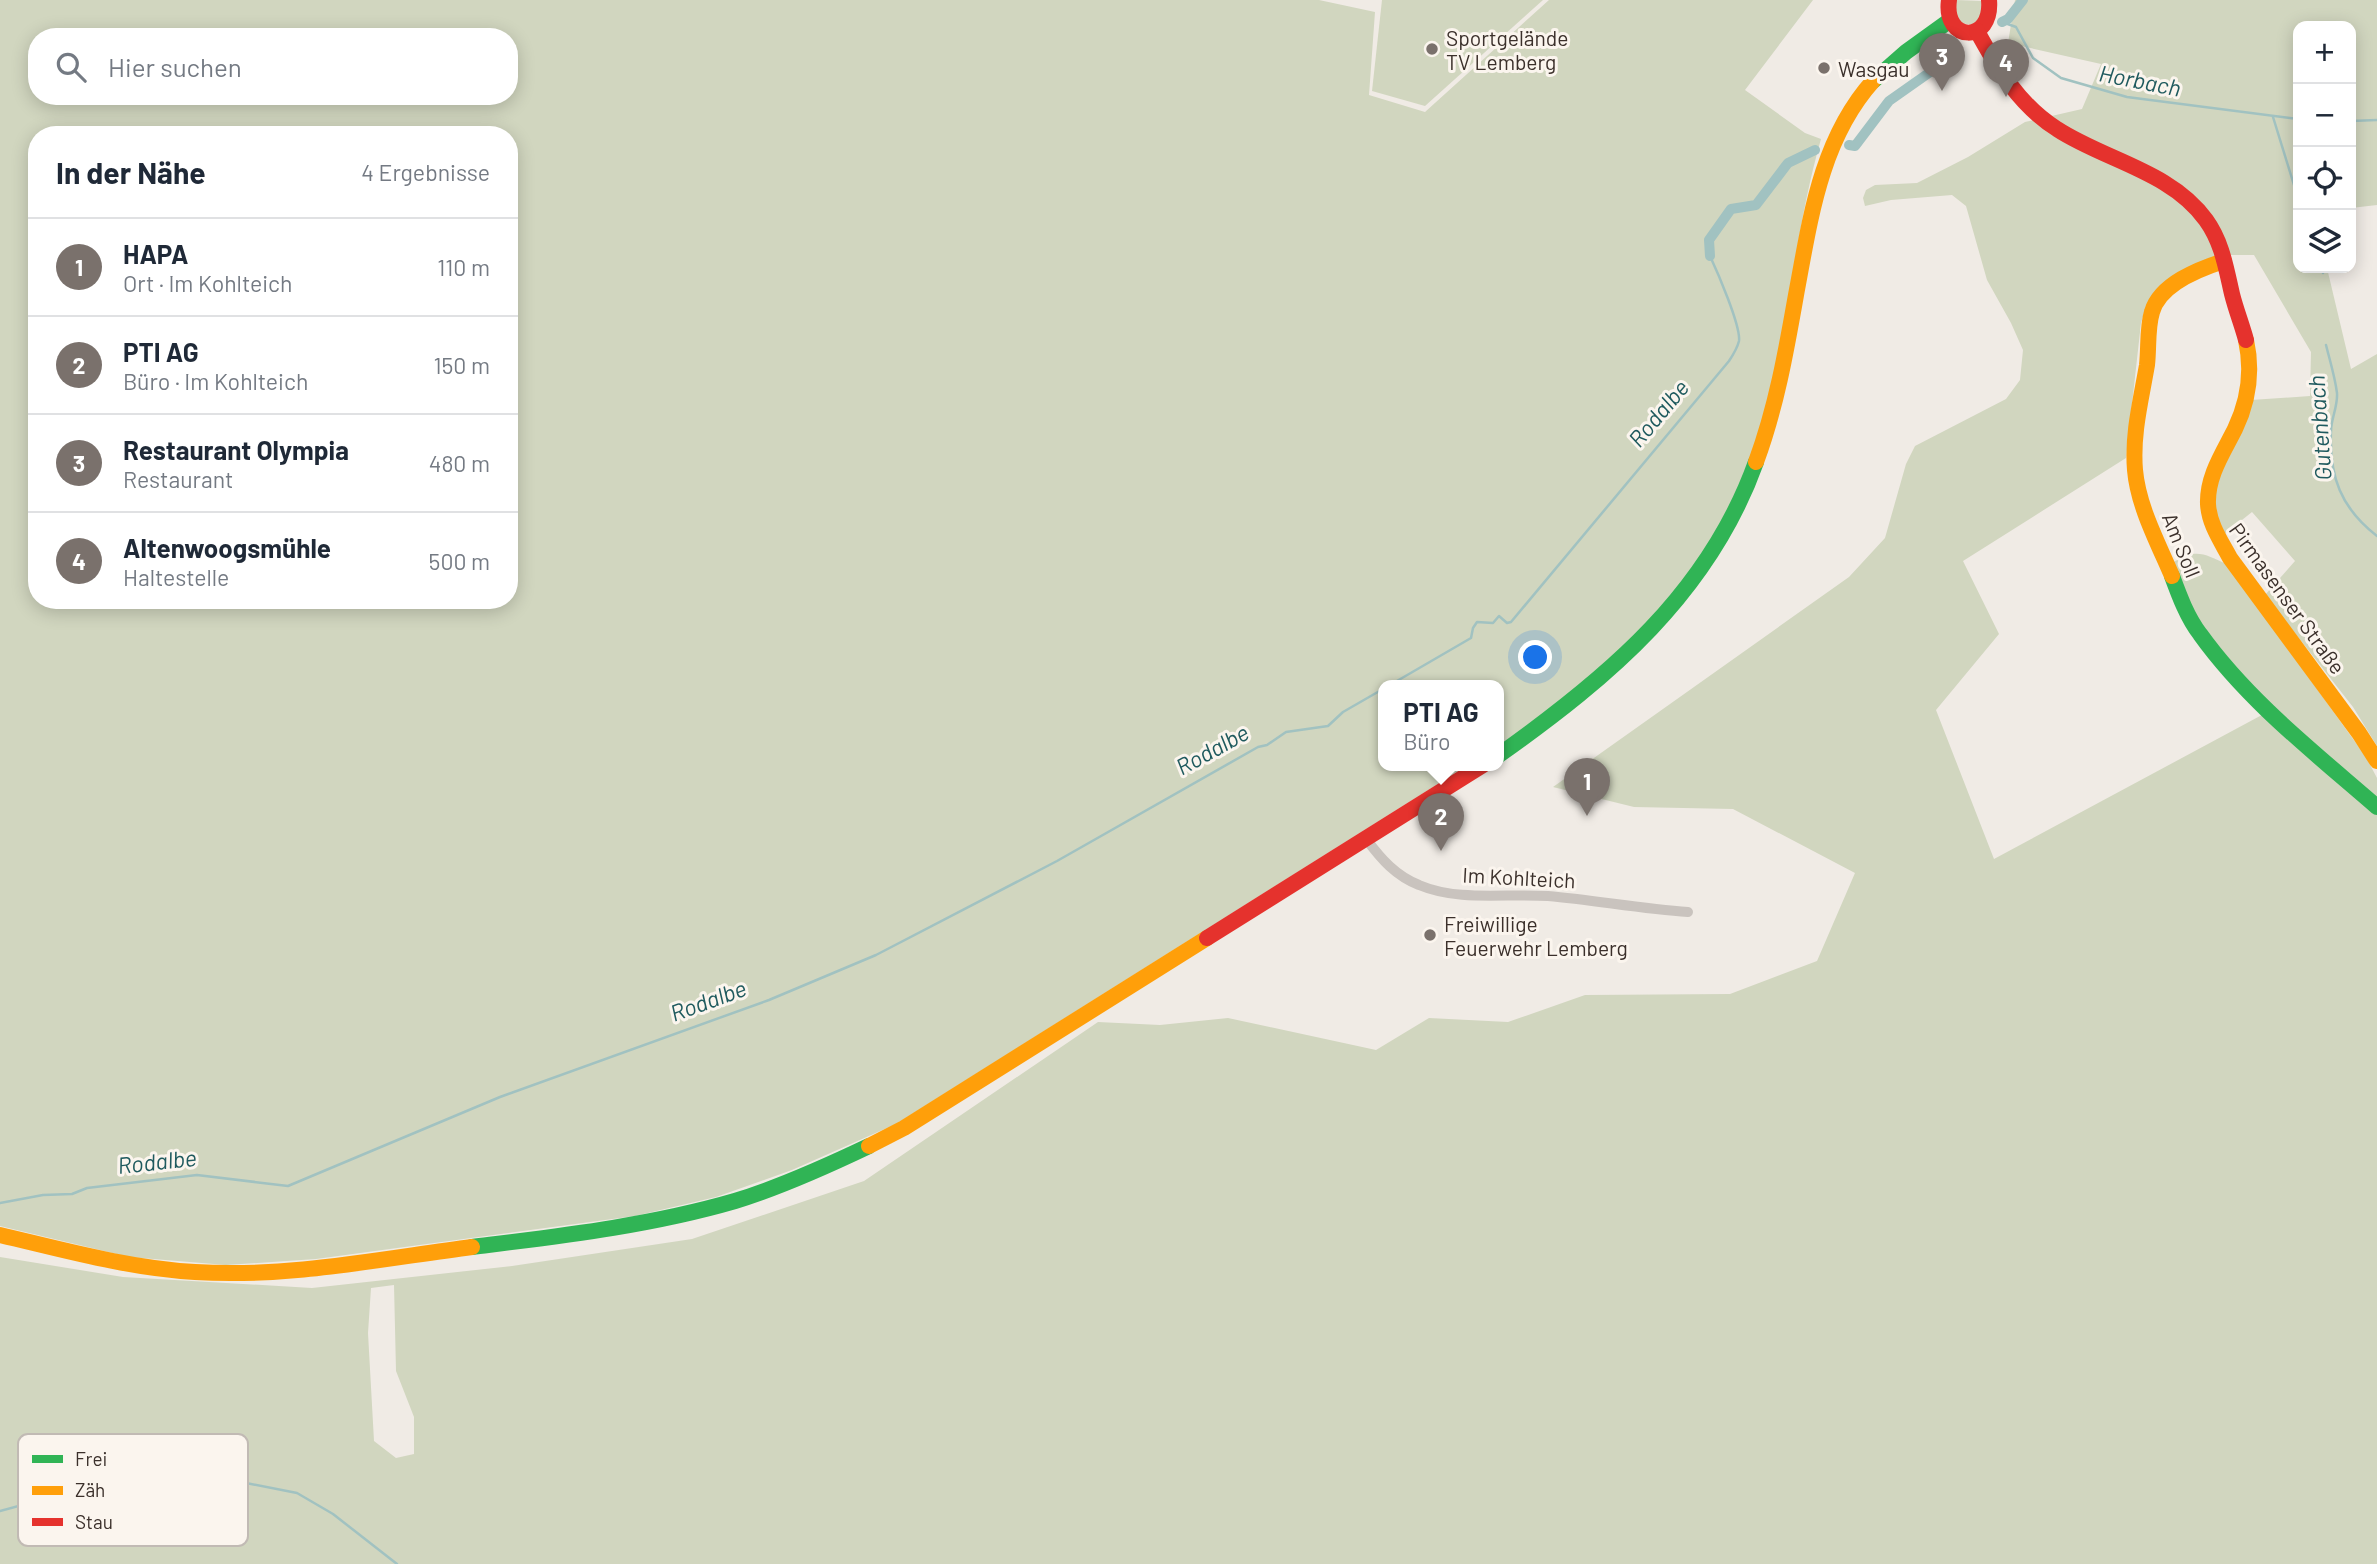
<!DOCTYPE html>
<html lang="de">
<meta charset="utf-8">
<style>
:root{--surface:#fff;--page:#f6f6f7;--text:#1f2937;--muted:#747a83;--line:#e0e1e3;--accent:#7a716c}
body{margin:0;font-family:Barlow,sans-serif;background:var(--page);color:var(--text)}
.controls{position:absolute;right:21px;top:21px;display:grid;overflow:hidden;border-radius:14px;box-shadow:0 4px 18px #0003}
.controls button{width:63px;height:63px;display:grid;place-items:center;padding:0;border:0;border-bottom:2px solid var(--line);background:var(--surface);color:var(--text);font:35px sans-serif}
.you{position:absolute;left:1536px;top:658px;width:24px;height:24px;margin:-18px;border:5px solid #fff;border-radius:50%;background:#1a73e8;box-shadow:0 0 0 10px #1a73e833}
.badge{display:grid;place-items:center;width:46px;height:46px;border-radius:50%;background:var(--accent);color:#fff;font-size:23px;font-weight:700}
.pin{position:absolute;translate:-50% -58px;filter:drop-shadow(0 2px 4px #0008)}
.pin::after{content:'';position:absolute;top:37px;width:24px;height:21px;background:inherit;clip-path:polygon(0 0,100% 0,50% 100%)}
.popup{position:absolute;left:1378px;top:680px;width:126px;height:91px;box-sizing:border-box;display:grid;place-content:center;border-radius:14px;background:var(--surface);filter:drop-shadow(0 2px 5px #0005);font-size:23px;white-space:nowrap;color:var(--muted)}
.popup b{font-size:26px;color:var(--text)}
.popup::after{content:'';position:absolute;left:50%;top:100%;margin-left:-14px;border:14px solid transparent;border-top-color:var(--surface)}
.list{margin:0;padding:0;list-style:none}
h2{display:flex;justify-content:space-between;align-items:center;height:91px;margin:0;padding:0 28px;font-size:30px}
h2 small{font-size:23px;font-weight:400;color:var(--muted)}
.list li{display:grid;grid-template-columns:46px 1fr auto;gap:21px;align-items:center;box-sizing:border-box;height:98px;padding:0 28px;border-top:2px solid var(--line)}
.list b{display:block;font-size:26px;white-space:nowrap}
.list p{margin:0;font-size:23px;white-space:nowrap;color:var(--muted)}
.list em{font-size:23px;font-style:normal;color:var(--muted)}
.icon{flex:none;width:38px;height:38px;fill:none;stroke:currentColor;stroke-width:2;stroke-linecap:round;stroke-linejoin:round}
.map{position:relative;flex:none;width:2377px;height:1564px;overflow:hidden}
.search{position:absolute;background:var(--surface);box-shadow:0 4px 18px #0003;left:28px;top:28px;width:490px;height:77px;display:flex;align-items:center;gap:18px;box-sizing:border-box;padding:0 24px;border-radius:28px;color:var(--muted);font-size:26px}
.panel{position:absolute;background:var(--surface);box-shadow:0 4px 18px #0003;left:28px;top:126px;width:490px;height:483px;border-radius:28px}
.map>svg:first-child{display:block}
.green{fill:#d1d6bf;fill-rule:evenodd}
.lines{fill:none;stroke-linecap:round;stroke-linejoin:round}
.stream{stroke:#a1c2c1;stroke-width:2.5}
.canal{stroke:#a1c2c1;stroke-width:10}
.street{stroke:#c9c3be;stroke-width:10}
.fast{stroke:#30b455;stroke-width:16}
.slow{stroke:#ff9f0a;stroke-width:16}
.jam{stroke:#e5322d;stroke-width:16}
.poi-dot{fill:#7a716c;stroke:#fbf5ee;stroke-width:2.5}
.labels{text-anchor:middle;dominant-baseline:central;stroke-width:6;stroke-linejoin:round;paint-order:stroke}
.poi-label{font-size:21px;fill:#3b302b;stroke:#fbf5ee;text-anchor:start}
.street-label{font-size:21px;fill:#3b302b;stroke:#fbf5ee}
.water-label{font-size:23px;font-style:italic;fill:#1f5a5e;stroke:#fbf5ee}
.key{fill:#fbf5ee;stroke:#c1bab4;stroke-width:2}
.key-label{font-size:19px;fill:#3b302b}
</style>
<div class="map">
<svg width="2377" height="1564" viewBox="0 0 2377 1564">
<rect width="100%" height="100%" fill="#f0ebe5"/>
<g class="green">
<path d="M0,0h1319l56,12 -6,83 56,17 124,-112h264l-68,90 60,43 16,6c-21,73 -29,149 -43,224 -19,100 -67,197 -138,271 -41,43 -91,79 -141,111v-60h-116v80h85l-572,359 -104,46 -76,27 -81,19 -319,43 -90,6 -97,-8 -129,-31zM37,37h472v59h-472zM37,135h472v465h-472z"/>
<polygon points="1382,0 1543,0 1425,106 1372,91"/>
<polygon points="1956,0 1982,1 1985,12 1977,25 1957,23 1952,8"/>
<path d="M2015,0h362v205l-26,3v-182h-53v242h29l24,101 26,-15v392l-24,-39 -88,-112 30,-34 -43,-49 -30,24 -8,-25v-20l37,-91 59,-4 1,-44 -57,-97h-26l-82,51 -5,17 -15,135 -163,103 36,73 -63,76 58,149 266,-143 10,-6 -69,-80 -28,-62 1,-6c22,-15 32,-7 53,2l139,193 11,21v786h-2377v-307l123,20 189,11 200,-22 180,-27 172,-58 234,-159 62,3 68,-7 148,32 53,-32 79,4 77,-27 145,-1 87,-33 38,-88 -122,-64 -99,-2 -81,-20 296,-210 36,-39 21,-74 9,-18 91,-47 14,-19 3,-30 -12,-27 -24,-43 -21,-74 -14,-11 -61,5 -26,6 -2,-8 3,-8 9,-5 42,-2 51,-26 57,-35 57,-13 19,-45 -93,-21zM394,1285l2,86 18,46v37l-18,4 -22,-17 -6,-108 3,-45z"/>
</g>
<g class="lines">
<g class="stream">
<polyline points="2002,22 2016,27 2033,58 2061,78 2127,97 2298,119"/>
<polyline points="2273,117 2298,198"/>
<polyline points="2351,121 2377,120"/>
<polyline points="2322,268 2323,273"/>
<path d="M2326,345c4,16 9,32 11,48 1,13 -6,26 -6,38 -2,46 10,77 46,105"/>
<path d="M1390,685l81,-47 2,-10 4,-6 16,1 6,-7 8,7 4,-1 218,-261c4,-6 8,-12 10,-20 2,-15 -22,-70 -29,-85"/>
<polyline points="0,1203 43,1195 72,1194 87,1188 197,1175 288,1186 500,1097 769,1000 876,955 1057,861 1258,747 1267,745 1286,732 1328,726 1343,712 1383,689"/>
<polyline points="0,1511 99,1484 174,1479 246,1483 297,1493 333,1514 397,1564"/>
</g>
<g class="canal">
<polyline points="2002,22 2008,19 2023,0"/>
<polyline points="1849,145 1855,146 1889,101 1933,70"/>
<polyline points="1710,256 1709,240 1731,209 1756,205 1788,163 1815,150"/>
</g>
<path class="street" d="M1367,840c14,19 29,36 52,45 40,17 87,8 129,11 47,4 93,13 140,16"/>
<g class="fast">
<polyline points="1873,81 1906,52 1949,21"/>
<path d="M2172,576c7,19 15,41 28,58 48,67 115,119 177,173"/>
<path d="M1499,755c110,-78 210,-162 257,-293"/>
<path d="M472,1247c88,-11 177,-21 263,-46 46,-14 90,-34 134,-55"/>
</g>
<g class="slow">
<path d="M2246,340c7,32 3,60 -11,89 -12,24 -28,47 -27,75 1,20 13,37 22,54l129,175 18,28"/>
<path d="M1756,462c20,-54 30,-110 40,-167 14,-74 24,-155 77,-214"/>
<path d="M2172,576c-14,-33 -34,-70 -37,-106 -3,-36 6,-70 12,-105 2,-17 0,-37 5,-53 8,-28 47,-43 72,-51"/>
<polyline points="869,1146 904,1128 1207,938"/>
<path d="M0,1235c64,15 128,33 195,37 92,6 185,-13 277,-25"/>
</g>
<g class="jam">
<path d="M1949,0c-6,43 44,44 40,0"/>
<path d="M1977,31c20,37 43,75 80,98 47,31 114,42 149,91 16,22 20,48 26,74 4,16 10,31 14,46"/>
<polyline points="1207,938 1483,765"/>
</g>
</g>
<g class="poi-dot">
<circle cx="1432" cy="49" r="7"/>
<circle cx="1824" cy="68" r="7"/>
<circle cx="1430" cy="935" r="7"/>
</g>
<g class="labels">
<g class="poi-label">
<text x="1446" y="37">Sportgelände<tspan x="1446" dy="24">TV Lemberg</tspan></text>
<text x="1838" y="68">Wasgau</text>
<text x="1444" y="923">Freiwillige<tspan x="1444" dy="24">Feuerwehr Lemberg</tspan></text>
</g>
<g class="street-label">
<text transform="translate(2182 545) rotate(68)">Am Soll</text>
<text transform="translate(2288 598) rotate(54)">Pirmasenser Straße</text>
<text transform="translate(1519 877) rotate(3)">Im Kohlteich</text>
</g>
<g class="water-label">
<text transform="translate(2140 80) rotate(11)">Horbach</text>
<text transform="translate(1658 413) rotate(-50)">Rodalbe</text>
<text transform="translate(2319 428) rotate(-94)">Gutenbach</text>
<text transform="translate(1212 749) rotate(-29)">Rodalbe</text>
<text transform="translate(708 1000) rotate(-20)">Rodalbe</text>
<text transform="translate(157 1161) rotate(-6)">Rodalbe</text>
</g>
</g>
<rect x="18" y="1434" width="230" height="112" rx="10" class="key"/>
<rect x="32" y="1455" width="31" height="8" fill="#30b455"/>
<rect x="32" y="1486" width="31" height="9" fill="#ff9f0a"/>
<rect x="32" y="1518" width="31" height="8" fill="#e5322d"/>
<g class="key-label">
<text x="75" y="1466">Frei</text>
<text x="75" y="1497">Zäh</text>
<text x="75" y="1529">Stau</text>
</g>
</svg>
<div class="controls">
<button>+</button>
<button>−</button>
<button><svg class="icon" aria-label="locate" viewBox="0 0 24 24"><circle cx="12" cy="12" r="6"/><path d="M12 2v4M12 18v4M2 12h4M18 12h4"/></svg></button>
<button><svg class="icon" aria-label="layers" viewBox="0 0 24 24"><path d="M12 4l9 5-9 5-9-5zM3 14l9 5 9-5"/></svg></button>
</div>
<div class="you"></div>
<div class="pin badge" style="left:1587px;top:816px">1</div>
<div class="pin badge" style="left:1441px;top:851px">2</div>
<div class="popup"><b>PTI AG</b>Büro</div>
<div class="pin badge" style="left:1942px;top:91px">3</div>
<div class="pin badge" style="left:2006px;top:97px">4</div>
<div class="search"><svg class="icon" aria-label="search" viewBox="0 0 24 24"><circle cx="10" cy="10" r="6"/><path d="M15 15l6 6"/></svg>Hier suchen</div>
<section class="panel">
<h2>In der Nähe<small>4 Ergebnisse</small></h2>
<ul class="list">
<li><span class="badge">1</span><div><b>HAPA</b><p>Ort · Im Kohlteich</p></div><em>110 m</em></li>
<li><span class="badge">2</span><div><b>PTI AG</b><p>Büro · Im Kohlteich</p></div><em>150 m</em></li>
<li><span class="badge">3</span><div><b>Restaurant Olympia</b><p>Restaurant</p></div><em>480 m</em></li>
<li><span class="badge">4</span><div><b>Altenwoogsmühle</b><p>Haltestelle</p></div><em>500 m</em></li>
</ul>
</section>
</div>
